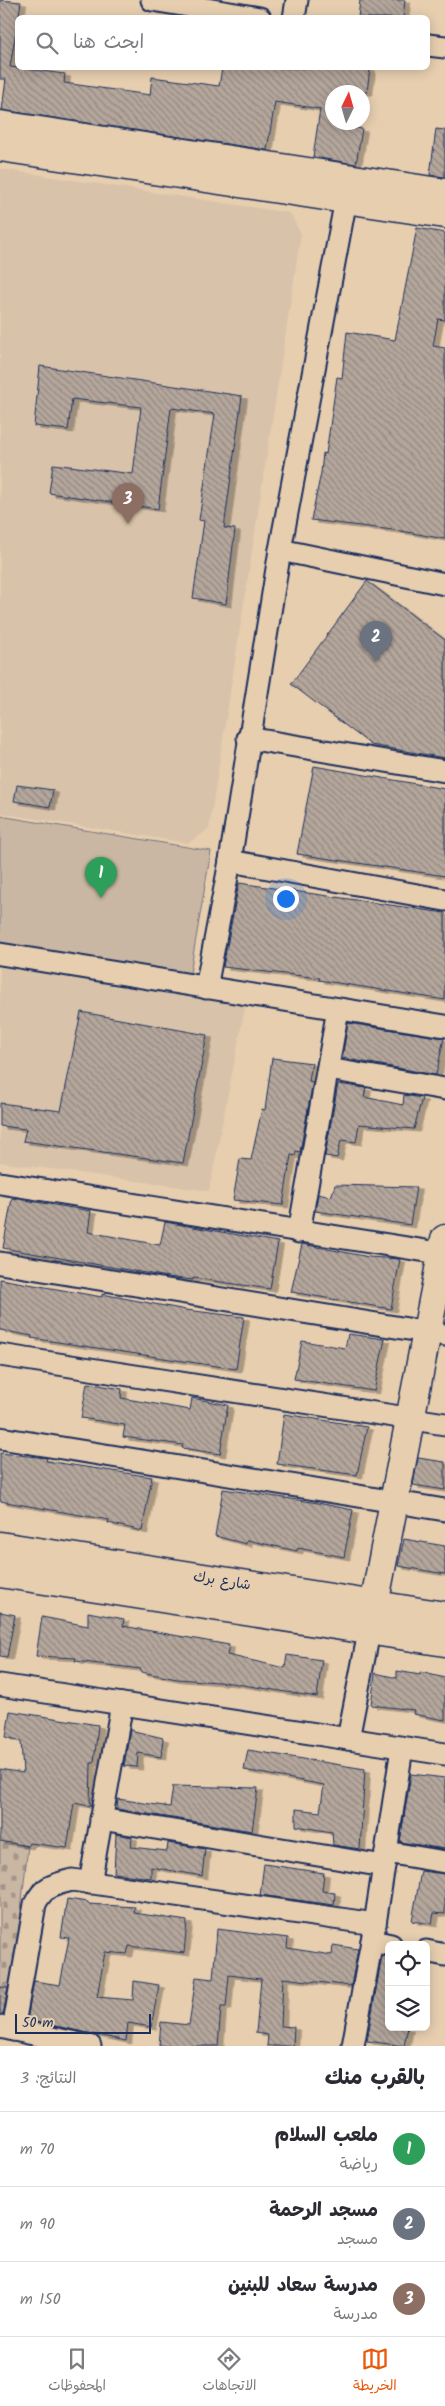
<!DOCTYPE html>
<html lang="ar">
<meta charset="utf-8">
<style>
:root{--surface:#fff;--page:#f2f2f3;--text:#2b2b33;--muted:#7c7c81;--line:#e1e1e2;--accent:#ea580c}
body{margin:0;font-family:Kalam,"Playpen Sans Arabic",sans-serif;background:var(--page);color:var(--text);direction:rtl}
.controls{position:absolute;right:15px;bottom:15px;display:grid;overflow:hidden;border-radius:8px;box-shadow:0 2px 12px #0003}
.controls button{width:45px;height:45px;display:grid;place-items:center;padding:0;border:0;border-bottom:1px solid var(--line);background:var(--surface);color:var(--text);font:25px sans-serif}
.compass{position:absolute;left:325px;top:85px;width:45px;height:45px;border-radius:50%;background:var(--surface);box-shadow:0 2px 12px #0003;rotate:5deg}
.scale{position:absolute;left:15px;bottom:12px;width:136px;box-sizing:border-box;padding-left:5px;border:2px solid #1b2f5e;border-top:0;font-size:14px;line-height:18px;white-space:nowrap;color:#1b2f5e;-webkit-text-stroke:4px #e7ceaf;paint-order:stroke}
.you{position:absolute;left:285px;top:898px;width:18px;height:18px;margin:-12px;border:4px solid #fff;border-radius:50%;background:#1a73e8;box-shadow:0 0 0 8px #1a73e833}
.badge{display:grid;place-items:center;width:32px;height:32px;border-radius:50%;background:var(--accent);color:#fff;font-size:16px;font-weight:700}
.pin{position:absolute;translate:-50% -41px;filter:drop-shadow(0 1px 2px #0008)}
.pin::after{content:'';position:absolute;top:26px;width:18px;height:15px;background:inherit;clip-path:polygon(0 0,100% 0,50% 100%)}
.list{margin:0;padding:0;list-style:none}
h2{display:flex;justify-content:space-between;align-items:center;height:65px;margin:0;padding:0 20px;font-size:21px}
h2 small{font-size:16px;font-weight:400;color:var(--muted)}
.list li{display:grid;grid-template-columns:32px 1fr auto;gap:15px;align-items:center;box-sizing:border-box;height:75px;padding:0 20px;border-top:1px solid var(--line)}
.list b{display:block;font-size:19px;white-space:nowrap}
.list p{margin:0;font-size:16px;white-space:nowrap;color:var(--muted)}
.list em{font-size:16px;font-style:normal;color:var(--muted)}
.icon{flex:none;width:28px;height:28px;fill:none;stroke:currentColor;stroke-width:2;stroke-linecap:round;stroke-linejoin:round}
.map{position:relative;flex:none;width:445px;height:2046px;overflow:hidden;direction:ltr}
.search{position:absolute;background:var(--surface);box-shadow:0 2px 12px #0003;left:15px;right:15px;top:15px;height:55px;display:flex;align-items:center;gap:12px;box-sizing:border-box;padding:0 18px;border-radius:8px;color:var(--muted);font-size:19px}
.sheet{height:290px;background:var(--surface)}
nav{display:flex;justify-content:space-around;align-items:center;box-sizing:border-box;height:70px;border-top:1px solid var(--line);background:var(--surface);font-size:14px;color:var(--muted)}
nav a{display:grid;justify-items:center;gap:2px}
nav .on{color:var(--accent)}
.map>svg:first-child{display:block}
.built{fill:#d8c2a9}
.cemetery{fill:url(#cemetery-stones);stroke:#727380}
.garden{fill:#cab7a3;stroke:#727380}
.building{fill:url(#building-back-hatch);stroke:#1b2f5e;filter:url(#shadow)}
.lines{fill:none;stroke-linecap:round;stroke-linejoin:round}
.street-casing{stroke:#1b2f5e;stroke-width:25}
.secondary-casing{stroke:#1b2f5e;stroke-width:31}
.highway-casing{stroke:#1b2f5e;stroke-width:31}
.street{stroke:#e7ceaf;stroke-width:21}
.secondary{stroke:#e7ceaf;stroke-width:28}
.highway{stroke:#e7ceaf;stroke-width:28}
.labels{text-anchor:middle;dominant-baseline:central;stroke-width:4;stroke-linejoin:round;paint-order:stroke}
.street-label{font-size:14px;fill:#1b2f5e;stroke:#e7ceaf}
</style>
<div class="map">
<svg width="445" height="2046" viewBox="0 0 445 2046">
<defs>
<pattern id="cemetery-stones" width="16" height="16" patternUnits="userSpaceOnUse" patternTransform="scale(1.25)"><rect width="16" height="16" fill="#cab7a3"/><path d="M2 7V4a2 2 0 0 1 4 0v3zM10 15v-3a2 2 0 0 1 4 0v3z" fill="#a39588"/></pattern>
<pattern id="building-back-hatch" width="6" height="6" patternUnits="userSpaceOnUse" patternTransform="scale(1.25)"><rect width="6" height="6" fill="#b4a69b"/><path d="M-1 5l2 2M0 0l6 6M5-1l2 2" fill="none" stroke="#928882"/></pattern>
<filter id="shadow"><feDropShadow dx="5.5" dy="3" stdDeviation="0" flood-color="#0004"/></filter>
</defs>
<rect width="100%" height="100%" fill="#e7ceaf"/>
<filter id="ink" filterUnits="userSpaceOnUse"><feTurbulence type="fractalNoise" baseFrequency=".02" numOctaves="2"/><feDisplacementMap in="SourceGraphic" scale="10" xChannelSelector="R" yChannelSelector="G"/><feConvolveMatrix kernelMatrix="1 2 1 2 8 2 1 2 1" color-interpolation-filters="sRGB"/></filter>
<g filter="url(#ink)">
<g class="built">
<polygon points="0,169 290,213 301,234 209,829 188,843 0,813"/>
<polygon points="0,967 246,1003 209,1191 0,1162"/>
</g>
<polygon class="cemetery" points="0,1841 28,1846 12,1990 0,1987"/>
<polygon class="garden" points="0,816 211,851 190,973 0,944"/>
<g class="building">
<polygon points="0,0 21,2 10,67 65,74 64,83 150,95 152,77 219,86 222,68 370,68 367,92 332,92 332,124 362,129 356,164 313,157 320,109 275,102 267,150 2,110 6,79 0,79"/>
<polygon points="360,0 405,0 403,18 358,18"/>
<polygon points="436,129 445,130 445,177 430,175"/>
<polygon points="417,228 445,233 445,320 438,319 433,346 445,348 445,539 401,531 311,520 321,473 323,453 326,454 337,377 342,378 347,332 395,340"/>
<polygon points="40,366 242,396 224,528 235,529 226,604 193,598 204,521 199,520 215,414 171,408 158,509 49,493 53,464 133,474 141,407 72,399 68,430 34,426"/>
<polygon points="367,581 445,640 445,758 371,745 291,684"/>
<polygon points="314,766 445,789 445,876 297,854"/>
<polygon points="17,785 53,790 50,807 14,801"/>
<polygon points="239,883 445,913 445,1000 319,980 320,978 223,967"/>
<polygon points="81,1012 207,1035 183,1163 23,1141 26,1129 0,1126 0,1103 61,1111"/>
<polygon points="348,1023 444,1038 436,1075 342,1058"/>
<polygon points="272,1058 312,1063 309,1081 313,1082 300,1152 296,1151 295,1156 291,1155 283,1205 233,1200 240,1159 251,1160 262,1109 265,1110"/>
<polygon points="338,1084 366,1088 364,1097 403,1105 404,1095 422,1098 414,1129 359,1124 356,1142 341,1140 337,1158 325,1156"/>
<polygon points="335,1185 416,1187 410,1225 315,1211 318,1194 331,1197"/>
<polygon points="12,1198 91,1211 88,1232 160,1245 165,1222 278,1242 270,1289 193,1278 193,1280 168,1277 3,1248"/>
<polygon points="302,1244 369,1257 400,1259 391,1309 291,1292"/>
<polygon points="0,1279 102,1297 102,1294 186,1310 244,1317 236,1369 31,1338 32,1336 0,1330"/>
<polygon points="348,1334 385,1339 374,1391 294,1379 302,1341 345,1348"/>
<polygon points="87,1383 122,1389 121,1398 190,1410 192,1398 228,1405 220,1454 182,1448 183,1445 123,1437 125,1425 81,1418"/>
<polygon points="284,1414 367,1427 357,1475 277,1464"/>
<polygon points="0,1453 47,1458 46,1461 152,1477 142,1531 108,1523 109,1520 0,1501"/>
<polygon points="418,1458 445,1462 445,1490 413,1485"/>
<polygon points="223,1489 318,1503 353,1510 344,1557 298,1548 297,1551 247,1540 246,1544 215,1536"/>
<polygon points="404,1539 445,1546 445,1574 398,1566"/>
<polygon points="0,1612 15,1615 7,1657 0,1656"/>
<polygon points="88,1612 124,1619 123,1626 229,1645 227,1655 285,1668 287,1655 322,1660 317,1697 231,1683 177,1679 141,1672 141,1669 75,1661 76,1658 36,1656 42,1617 88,1626"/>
<polygon points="397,1671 420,1675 420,1672 445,1678 445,1720 413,1714 414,1710 371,1705 375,1673 397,1678"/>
<polygon points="10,1711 98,1725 94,1763 91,1763 90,1806 74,1803 67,1848 29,1843 28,1846 0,1841 0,1769 23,1773 21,1741 6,1737"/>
<polygon points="130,1730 163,1738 161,1757 138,1753 137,1767 124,1766"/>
<polygon points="248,1750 365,1769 360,1849 333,1845 332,1832 296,1826 296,1809 320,1812 324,1785 244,1770"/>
<polygon points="411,1774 445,1778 445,1849 400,1842"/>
<polygon points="173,1786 258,1788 252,1831 117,1809 118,1799 170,1807"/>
<polygon points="116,1834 132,1837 131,1847 167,1851 168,1843 205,1849 202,1876 151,1867 151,1878 114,1873"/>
<polygon points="264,1864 324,1873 322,1891 335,1893 334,1905 260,1895"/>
<polygon points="421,1871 445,1874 445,1914 434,1913 432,1924 412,1921"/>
<polygon points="67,1899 88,1902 88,1904 135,1907 134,1913 187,1921 184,1953 129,1946 127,1954 105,1952 97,1997 133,2000 134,1981 159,1985 151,2027 128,2023 126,2041 27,2020 34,1981 60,1985 69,1938 61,1937"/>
<polygon points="217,1929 288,1938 287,1948 332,1955 333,1945 358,1949 351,1986 283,1978 281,2026 294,2027 293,2046 267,2046 268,2035 256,2033 261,1979 229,1975 226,2007 221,2007 218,2046 159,2046 161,2022 189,2025 196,1977 213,1979"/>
<polygon points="382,1956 389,1957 389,2027 408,2027 404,2046 367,2041"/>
<polygon points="0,1987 8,1988 3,2015 0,2015"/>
</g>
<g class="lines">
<defs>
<g id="street">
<polyline points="152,0 260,18"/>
<polyline points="294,18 297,0"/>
<polyline points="428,45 445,47"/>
<polyline points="280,550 445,584"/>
<polyline points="248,738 445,771"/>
<polyline points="230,861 280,550 346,199"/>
<polyline points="0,954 445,1026"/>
<polyline points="206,988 230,861 445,900"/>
<polyline points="328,1069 445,1089"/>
<polyline points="0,1183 445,1254"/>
<polyline points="299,1232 338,1009"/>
<polyline points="0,1263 445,1335"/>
<polyline points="0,1355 445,1424"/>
<polyline points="0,1438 445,1510"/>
<polyline points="0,1685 445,1754"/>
<polyline points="348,1739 372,1617"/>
<polyline points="101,1819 384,1866"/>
<polyline points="386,1852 445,1862"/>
<polyline points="90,1883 122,1704"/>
<polyline points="372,1941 391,1945"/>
<polyline points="426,1951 445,1955"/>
<polyline points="0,2027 90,2046"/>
<path d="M13,2030l22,-126c9,-18 18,-19 37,-24l303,44"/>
<polyline points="353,2046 375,1924 402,1748"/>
</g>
<g id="secondary">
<polyline points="0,1546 445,1616"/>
<polyline points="0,1573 445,1642"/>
<polyline points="374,1605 445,1239"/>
</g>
<g id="highway">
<polyline points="0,125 445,193"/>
<polyline points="0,147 445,214"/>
</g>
</defs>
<use href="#street" class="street-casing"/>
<use href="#secondary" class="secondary-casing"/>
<use href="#highway" class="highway-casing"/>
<use href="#street" class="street"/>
<use href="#secondary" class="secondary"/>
<use href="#highway" class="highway"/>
</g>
</g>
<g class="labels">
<g class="street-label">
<text transform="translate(222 1581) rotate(9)">شارع برك</text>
</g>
</g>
</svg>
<div class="controls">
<button><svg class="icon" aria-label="locate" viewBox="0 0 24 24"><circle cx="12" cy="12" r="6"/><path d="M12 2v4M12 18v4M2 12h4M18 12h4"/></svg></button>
<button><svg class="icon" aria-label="layers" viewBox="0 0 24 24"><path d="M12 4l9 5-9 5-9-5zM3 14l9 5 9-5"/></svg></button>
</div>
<svg class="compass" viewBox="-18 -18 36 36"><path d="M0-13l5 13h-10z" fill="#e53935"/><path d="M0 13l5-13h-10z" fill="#7c7c81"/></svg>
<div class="scale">50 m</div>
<div class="you"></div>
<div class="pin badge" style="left:101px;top:898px;background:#2e9e5b">1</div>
<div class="pin badge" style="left:376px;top:662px;background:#6b7280">2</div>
<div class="pin badge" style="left:128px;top:524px;background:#8d6e63">3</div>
<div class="search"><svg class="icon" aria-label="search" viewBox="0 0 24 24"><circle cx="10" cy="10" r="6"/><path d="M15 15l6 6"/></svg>ابحث هنا</div>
</div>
<section class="sheet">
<h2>بالقرب منك<small>النتائج: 3</small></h2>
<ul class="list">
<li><span class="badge" style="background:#2e9e5b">1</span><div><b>ملعب السلام</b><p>رياضة</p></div><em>70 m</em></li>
<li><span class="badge" style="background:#6b7280">2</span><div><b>مسجد الرحمة</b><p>مسجد</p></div><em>90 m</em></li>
<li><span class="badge" style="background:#8d6e63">3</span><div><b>مدرسة سعاد للبنين</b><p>مدرسة</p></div><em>150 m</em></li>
</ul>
</section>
<nav>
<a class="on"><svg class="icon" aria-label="map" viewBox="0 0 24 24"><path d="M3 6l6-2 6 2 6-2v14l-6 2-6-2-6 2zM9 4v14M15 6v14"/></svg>الخريطة</a>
<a><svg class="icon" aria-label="directions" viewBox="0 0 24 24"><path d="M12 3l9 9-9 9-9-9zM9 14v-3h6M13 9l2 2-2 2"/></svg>الاتجاهات</a>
<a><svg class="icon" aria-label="saved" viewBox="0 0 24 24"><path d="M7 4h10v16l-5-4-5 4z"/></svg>المحفوظات</a>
</nav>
